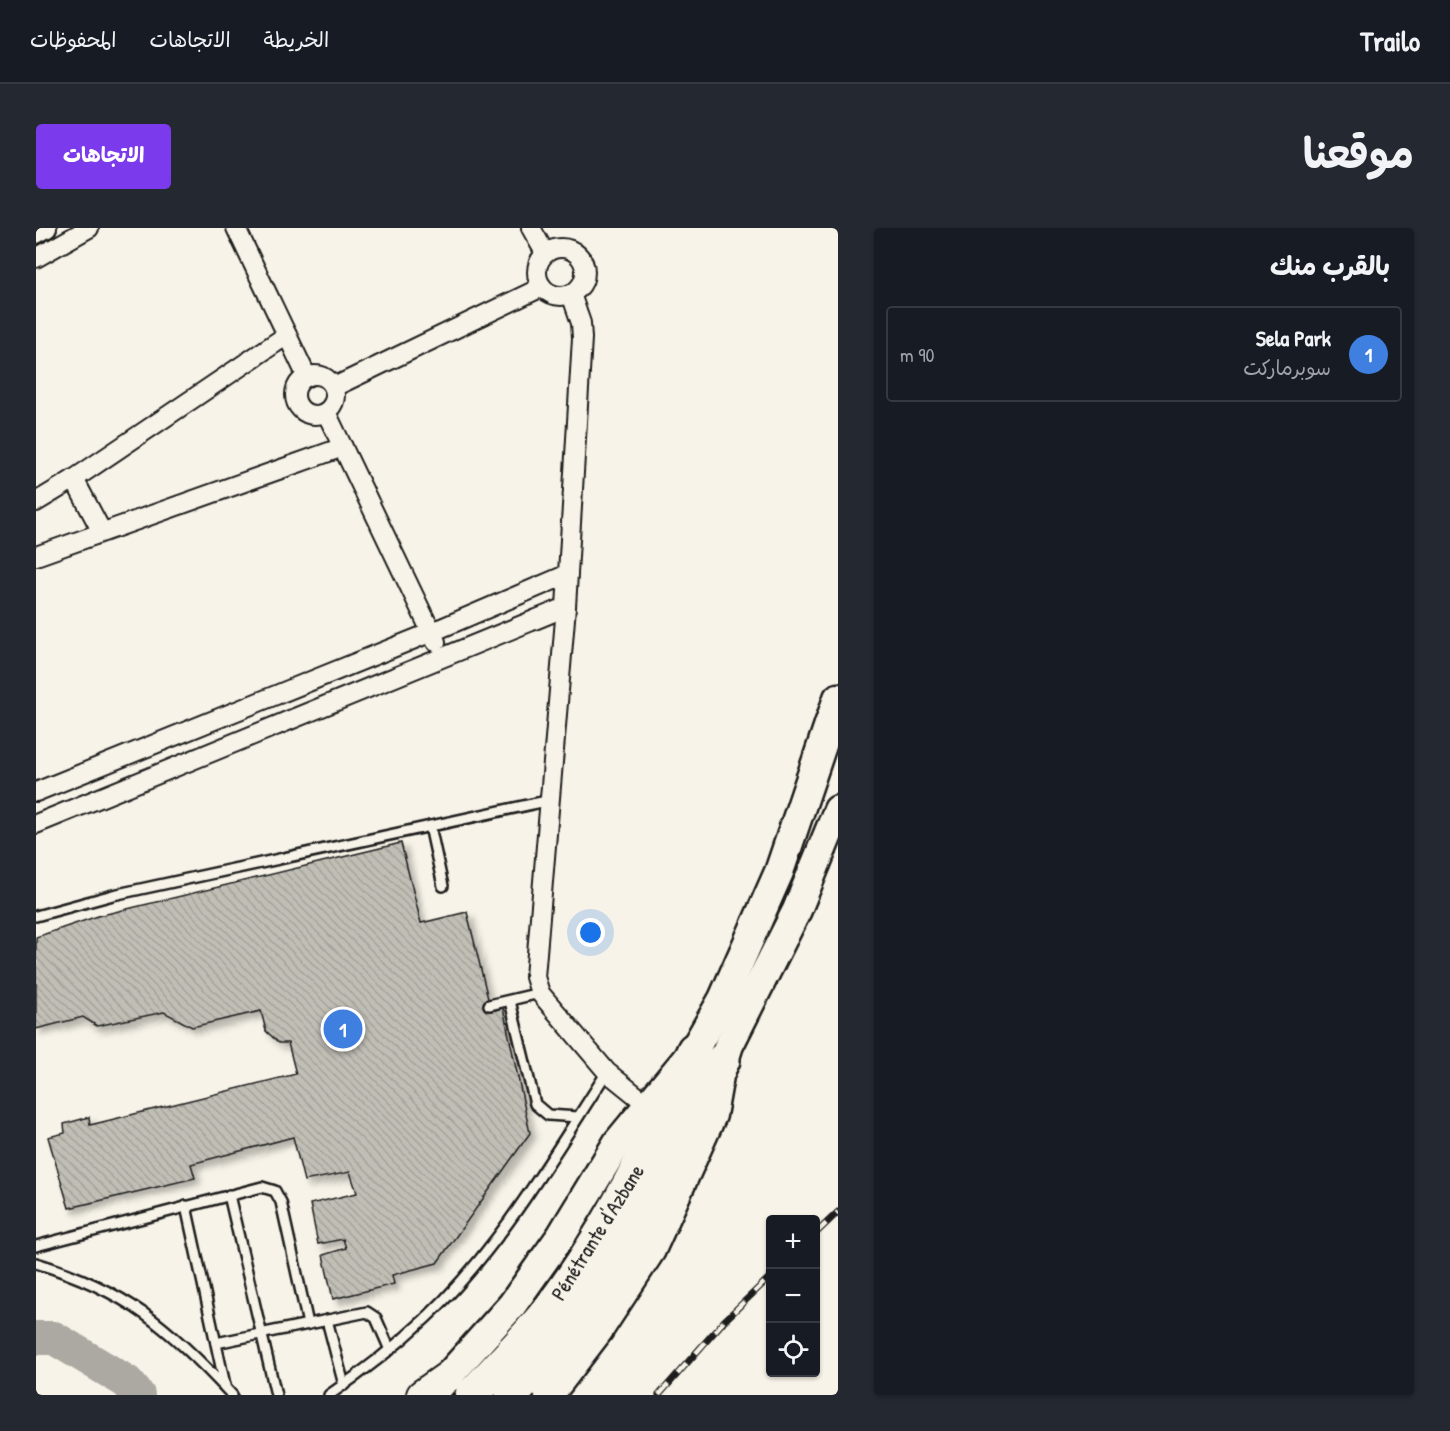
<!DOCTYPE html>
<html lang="ar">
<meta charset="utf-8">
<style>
:root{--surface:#171b24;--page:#242831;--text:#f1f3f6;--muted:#9ea1a6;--line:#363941;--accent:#7c3aed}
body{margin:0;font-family:"Patrick Hand","Playpen Sans Arabic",sans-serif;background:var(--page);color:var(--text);direction:rtl}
.controls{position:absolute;right:18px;bottom:18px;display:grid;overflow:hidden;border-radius:6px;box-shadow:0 2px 4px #0004}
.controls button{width:54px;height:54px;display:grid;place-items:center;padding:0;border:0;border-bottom:2px solid var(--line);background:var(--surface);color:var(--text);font:30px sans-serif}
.you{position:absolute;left:555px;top:705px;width:21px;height:21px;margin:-15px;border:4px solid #fff;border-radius:50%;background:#1a73e8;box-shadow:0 0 0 9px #1a73e833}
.badge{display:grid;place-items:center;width:39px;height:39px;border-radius:50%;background:var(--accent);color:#fff;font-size:20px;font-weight:700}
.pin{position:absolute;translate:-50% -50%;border:3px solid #fff;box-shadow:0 2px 6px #0006}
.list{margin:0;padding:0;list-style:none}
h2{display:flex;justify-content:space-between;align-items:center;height:78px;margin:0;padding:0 24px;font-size:26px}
h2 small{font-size:20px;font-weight:400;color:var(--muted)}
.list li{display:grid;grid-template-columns:39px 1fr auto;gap:18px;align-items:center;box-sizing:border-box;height:96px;margin:0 12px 12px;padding:0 12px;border:2px solid var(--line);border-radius:6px}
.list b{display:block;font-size:22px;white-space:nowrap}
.list p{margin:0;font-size:20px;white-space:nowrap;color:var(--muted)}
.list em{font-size:20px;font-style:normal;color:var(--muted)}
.icon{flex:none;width:33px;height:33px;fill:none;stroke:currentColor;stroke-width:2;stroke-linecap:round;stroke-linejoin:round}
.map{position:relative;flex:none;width:802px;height:1167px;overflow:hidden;direction:ltr;border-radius:6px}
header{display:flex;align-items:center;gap:36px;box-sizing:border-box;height:84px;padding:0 30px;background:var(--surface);border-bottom:2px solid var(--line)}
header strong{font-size:28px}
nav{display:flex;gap:33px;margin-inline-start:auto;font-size:21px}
.intro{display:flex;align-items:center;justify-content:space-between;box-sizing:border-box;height:144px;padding:0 36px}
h1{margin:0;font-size:42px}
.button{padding:15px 27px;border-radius:6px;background:var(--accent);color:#fff;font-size:21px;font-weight:700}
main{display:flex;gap:36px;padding:0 36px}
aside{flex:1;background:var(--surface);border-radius:6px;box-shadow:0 2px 4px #0004}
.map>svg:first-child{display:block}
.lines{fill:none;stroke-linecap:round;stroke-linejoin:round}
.river{stroke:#aca9a2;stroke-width:34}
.building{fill:url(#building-back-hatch);stroke:#1c1c1c;stroke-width:1.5;filter:url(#shadow)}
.service-casing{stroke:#1c1c1c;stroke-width:14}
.minor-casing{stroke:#1c1c1c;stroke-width:22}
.primary-casing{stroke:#1c1c1c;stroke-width:33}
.trunk-casing{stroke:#1c1c1c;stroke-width:34}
.motorway-casing{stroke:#1c1c1c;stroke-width:38}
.service{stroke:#f7f3e8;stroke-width:9}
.minor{stroke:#f7f3e8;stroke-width:18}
.primary{stroke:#f7f3e8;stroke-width:28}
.trunk{stroke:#f7f3e8;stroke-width:30}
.motorway{stroke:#f7f3e8;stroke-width:33}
.rail-casing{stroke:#1c1c1c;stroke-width:7}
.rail{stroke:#f7f3e8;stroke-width:4.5;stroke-dasharray:14;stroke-linecap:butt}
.labels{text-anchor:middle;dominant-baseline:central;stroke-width:6;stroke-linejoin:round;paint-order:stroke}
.street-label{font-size:21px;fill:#1c1c1c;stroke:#f7f3e8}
</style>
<header>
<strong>Trailo</strong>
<nav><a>الخريطة</a><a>الاتجاهات</a><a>المحفوظات</a></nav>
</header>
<div class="intro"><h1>موقعنا</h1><a class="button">الاتجاهات</a></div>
<main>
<aside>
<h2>بالقرب منك<small></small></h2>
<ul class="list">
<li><span class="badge" style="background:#3f7fe0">1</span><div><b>Sela Park</b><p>سوبرماركت</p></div><em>90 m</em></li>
</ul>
</aside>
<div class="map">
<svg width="802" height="1167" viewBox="0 0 802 1167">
<defs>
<pattern id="building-back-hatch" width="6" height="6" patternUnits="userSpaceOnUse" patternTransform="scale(1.5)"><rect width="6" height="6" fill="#c0beb5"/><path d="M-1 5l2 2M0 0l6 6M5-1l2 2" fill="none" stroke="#a4a39b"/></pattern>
<filter id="shadow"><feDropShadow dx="5.5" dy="5.5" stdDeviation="3" flood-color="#0004"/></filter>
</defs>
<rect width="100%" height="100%" fill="#f7f3e8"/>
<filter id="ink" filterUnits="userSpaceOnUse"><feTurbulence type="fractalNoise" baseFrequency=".0167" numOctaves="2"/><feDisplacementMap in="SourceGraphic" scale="12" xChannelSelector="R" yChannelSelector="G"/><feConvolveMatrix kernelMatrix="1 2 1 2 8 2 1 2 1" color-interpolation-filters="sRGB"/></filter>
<g filter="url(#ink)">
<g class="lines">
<polyline class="river" points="0,1110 18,1110 91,1154 102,1167"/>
</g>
<polygon class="building" points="365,615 385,695 431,684 455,783 467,780 494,905 401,1035 356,1047 358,1056 297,1071 287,1027 310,1020 307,1011 282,1016 274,976 321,965 314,944 268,953 257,909 155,936 159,950 33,980 12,909 29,905 28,896 53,889 54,897 260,846 252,815 243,815 230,803 225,783 156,799 128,784 61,798 47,789 0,801 0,709 62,688"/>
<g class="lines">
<defs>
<g id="service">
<polyline points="394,598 407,658"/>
<polyline points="0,688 77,667 515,572"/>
<polyline points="474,773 499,876 512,887 542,889"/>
<polyline points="453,777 504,765"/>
<polyline points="193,967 240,1167"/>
<polyline points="150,978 189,1157"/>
<polyline points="0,1018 226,959 239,963 245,974 272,1096"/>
<path d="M0,1035c90,27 134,65 196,132"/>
<polyline points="291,1092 308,1157"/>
<polyline points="180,1115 331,1084 340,1090 354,1122"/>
<path d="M293,1167c34,-23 67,-49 97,-77 74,-70 126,-161 181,-246"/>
</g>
<g id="minor">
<polyline points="200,0 271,149"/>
<polyline points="495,0 509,25"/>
<polyline points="0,6 11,0"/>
<circle cx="525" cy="44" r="24"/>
<polyline points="0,30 53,0"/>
<polyline points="535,66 545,95 546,110 530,379 499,749 504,765 571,844 612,877"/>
<circle cx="279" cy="167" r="20"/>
<polyline points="298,159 506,59"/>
<polyline points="290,184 400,414"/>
<polyline points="38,251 66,304"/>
<polyline points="0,274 38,251 251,107"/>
<polyline points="0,328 307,219"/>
<polyline points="0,564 396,404 532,346"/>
<polyline points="0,596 530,379"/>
</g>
<g id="primary">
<polyline points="397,1165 476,1077 525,1008 582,914 658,822 687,771 743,644 802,470"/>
<polyline points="513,1167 562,1103 615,1022 676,887 683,848 693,817 761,682 802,582"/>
</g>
<polyline id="trunk" points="386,1167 413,1148"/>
<g id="motorway">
<path d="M436,1167c26,-28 53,-55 77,-85 60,-78 105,-170 145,-260"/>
<path d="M476,1167c94,-100 149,-214 211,-335"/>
</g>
</defs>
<use href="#service" class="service-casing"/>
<use href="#minor" class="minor-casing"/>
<use href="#primary" class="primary-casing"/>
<use href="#trunk" class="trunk-casing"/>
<use href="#motorway" class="motorway-casing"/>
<use href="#service" class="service"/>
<use href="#minor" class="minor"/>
<use href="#primary" class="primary"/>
<use href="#trunk" class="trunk"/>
<use href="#motorway" class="motorway"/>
<defs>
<g id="rail">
<polyline points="780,1005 802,984"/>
<polyline points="623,1167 688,1093 734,1049"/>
</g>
</defs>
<use href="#rail" class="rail-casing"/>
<use href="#rail" class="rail"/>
</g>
</g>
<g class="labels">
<g class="street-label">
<text transform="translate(561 1004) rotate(-58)">Pénétrante d'Azbane</text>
</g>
</g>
</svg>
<div class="controls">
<button>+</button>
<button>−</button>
<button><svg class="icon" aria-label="locate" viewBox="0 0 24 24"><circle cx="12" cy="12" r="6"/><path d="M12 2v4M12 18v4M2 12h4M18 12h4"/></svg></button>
</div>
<div class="you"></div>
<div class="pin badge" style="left:307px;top:801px;background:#3f7fe0">1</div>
</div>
</main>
